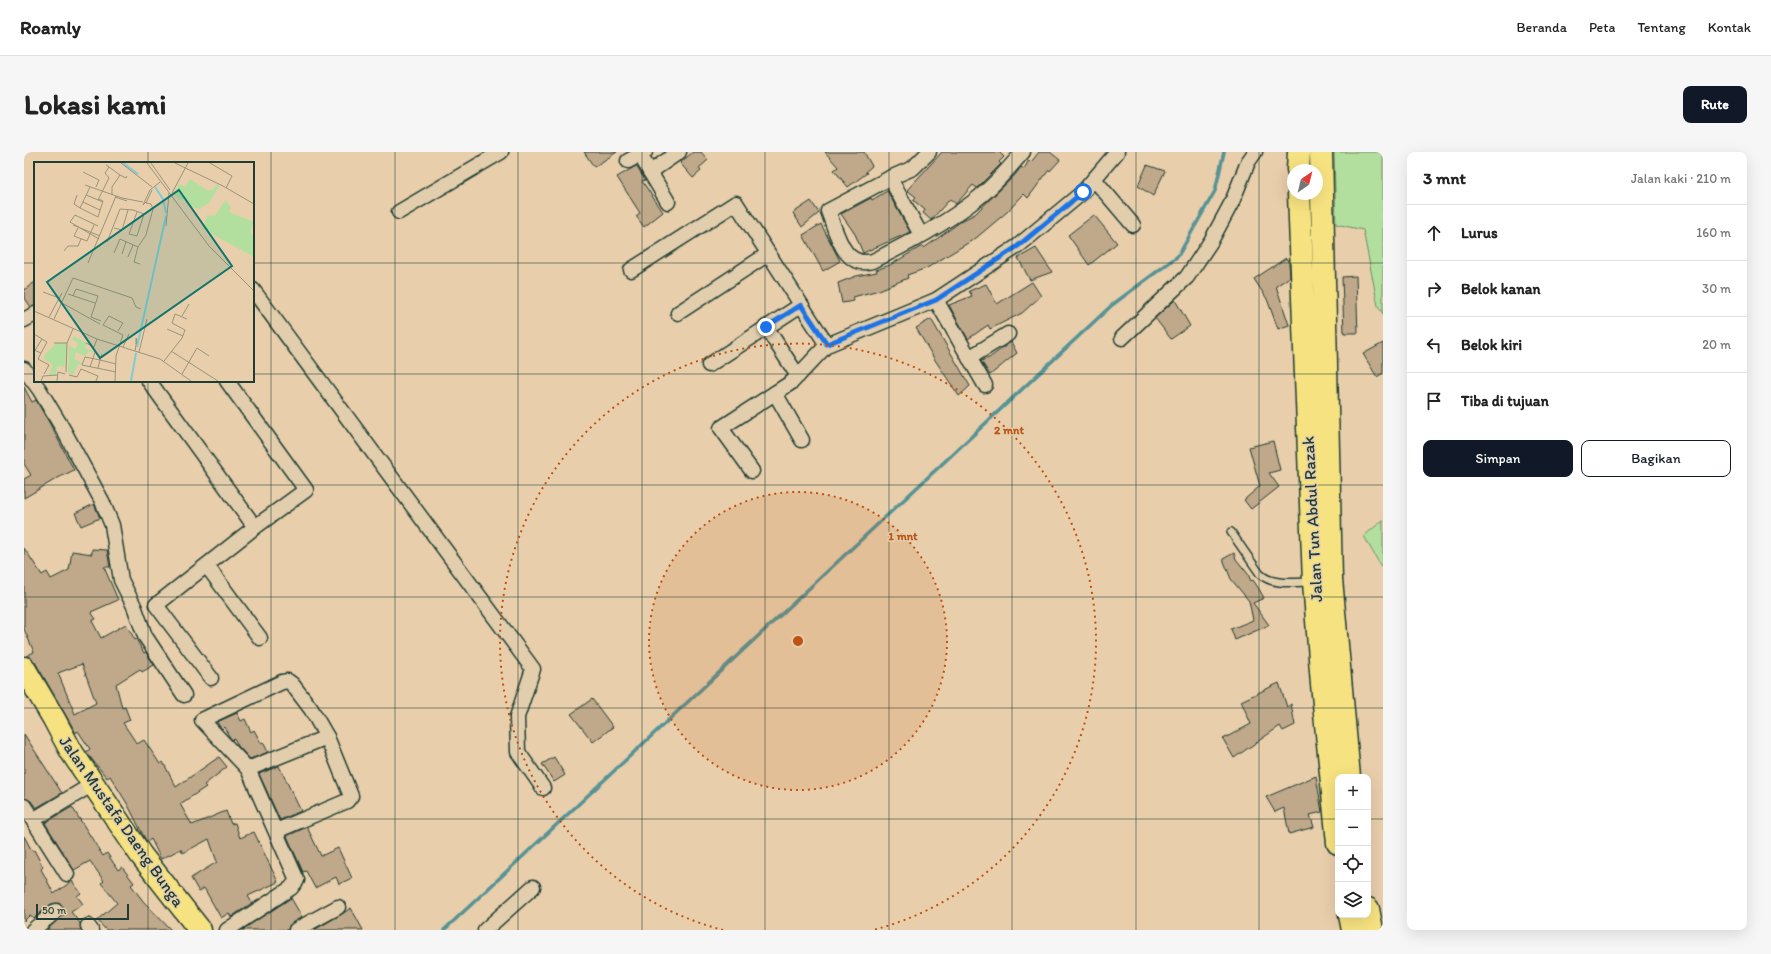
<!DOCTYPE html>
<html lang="id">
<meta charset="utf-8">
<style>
:root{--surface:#fff;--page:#f6f6f6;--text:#222;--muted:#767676;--line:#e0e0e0;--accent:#111827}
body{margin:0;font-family:Itim,sans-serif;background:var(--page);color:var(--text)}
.controls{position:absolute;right:12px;bottom:12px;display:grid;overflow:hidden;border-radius:8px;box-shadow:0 4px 16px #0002}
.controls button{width:36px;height:36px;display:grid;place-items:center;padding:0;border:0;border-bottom:1px solid var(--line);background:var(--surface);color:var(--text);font:20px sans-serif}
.compass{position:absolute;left:1263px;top:12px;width:36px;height:36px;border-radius:50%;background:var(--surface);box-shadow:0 4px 16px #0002;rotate:35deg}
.scale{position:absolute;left:12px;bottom:10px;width:93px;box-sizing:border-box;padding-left:4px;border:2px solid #1f3d34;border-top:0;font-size:11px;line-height:14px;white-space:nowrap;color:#1f3d34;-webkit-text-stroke:3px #e2ceac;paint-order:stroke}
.stop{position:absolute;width:12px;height:12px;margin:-9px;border:3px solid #1a73e8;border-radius:50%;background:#fff}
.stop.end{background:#1a73e8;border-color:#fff;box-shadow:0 1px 4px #0008}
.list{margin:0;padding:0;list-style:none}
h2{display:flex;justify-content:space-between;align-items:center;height:52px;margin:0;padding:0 16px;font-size:17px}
h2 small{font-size:13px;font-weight:400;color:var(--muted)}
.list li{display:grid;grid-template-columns:26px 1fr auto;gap:12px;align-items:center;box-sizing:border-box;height:56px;padding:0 16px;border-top:1px solid var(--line)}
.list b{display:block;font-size:15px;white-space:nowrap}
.list em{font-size:13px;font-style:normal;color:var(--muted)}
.actions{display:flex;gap:8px;padding:12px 16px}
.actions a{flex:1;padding:9px 0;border:1px solid var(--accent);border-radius:8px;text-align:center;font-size:14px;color:var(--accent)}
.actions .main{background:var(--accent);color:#fff}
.icon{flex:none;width:22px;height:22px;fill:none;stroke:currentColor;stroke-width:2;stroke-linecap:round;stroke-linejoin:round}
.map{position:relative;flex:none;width:1359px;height:778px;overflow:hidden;border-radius:8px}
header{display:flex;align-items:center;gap:24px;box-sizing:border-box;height:56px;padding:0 20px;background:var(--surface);border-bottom:1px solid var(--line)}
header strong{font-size:19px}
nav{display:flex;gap:22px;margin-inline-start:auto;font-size:14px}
.intro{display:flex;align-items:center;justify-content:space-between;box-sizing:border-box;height:96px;padding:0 24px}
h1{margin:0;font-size:28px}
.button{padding:10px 18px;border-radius:8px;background:var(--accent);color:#fff;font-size:14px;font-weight:700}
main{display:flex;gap:24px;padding:0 24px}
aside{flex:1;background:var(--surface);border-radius:8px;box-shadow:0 4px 16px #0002}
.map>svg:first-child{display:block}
.green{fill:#b2df9d;stroke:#688e68}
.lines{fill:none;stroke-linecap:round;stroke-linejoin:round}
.stream{stroke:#579395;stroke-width:3.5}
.building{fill:#c0a88a;stroke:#1f3d34;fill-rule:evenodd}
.lane-casing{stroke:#1f3d34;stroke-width:10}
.street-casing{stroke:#1f3d34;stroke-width:17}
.primary-casing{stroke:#1f3d34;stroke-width:25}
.lane{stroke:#e2ceac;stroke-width:7}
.street{stroke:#e2ceac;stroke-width:14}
.primary{stroke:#f7e281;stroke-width:22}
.route{stroke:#1a73e8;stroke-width:5}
.grid{fill:none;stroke:#1f3d34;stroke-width:1;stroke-opacity:0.55}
.ring{fill:none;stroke:#c05314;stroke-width:2;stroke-dasharray:2 4}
.labels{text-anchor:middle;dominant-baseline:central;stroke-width:3;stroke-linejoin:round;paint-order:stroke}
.street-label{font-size:17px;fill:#1f3d34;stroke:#e2ceac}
.inset-river{fill:none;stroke:#7ccdd5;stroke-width:2}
.inset-road{fill:none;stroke:#98947b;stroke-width:1}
.view{fill:#0f766e;fill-opacity:0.15;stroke:#0f766e;stroke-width:2}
.inset-edge{fill:none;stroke:#1f3d34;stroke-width:2}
.centre{fill:#c05314;stroke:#e2ceac;stroke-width:2}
.ring-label{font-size:12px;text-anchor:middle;font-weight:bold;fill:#c05314;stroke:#e2ceac;stroke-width:3;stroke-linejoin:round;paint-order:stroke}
</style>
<header>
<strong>Roamly</strong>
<nav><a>Beranda</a><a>Peta</a><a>Tentang</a><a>Kontak</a></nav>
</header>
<div class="intro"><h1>Lokasi kami</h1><a class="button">Rute</a></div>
<main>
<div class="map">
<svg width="1359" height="778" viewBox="0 0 1359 778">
<rect width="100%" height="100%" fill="#e9ceab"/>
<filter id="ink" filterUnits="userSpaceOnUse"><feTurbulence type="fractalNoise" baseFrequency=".025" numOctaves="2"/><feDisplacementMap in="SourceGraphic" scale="8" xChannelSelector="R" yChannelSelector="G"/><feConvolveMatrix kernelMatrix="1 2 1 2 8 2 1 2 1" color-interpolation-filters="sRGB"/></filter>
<g filter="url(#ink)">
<g class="green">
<polygon points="1310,0 1359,0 1359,162 1354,154 1339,78 1312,72"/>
<polygon points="1359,368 1359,418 1340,384"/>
</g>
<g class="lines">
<polyline class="stream" points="420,778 1088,153 1154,104 1191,39 1200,0"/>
</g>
<g class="building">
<polygon points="560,0 593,0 570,15"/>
<polygon points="669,0 677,0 684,8 675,16 677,19 669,26 656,11"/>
<polygon points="801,0 840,0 848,14 841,20 843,21 824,35 810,18 814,15"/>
<polygon points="918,0 975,0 980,5 975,10 977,12 953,36 949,33 932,52 926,47 907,68 899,61 901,58 889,48 892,45 883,38"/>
<polygon points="1015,0 1026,0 1036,8 1026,19 1025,18 1004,46 1000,42 983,60 952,86 903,116 883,123 884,126 855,138 829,145 830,149 818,151 814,131 832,124 853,120 852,118 866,113 898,94 900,96 939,68 951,62 991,23 997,15 1000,17 1005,8 1007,10"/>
<polygon points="1123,13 1141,19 1129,44 1114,34"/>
<polygon points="612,14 621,28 618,29 639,60 620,75 612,64 616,61 593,25"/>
<polygon points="863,39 886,80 839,101 831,82 817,62 847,46 848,48"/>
<polygon points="787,49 795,61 778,75 769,61"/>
<polygon points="1070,63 1093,91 1065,113 1044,83"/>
<polygon points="797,72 816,109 799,119 779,83"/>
<polygon points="1012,96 1028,120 1006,128 994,106"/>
<polygon points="1262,106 1265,111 1266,125 1252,134 1265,173 1254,177 1243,147 1230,127"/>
<polygon points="1332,124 1334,181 1320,181 1318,125"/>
<polygon points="11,130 11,154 7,155 0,145 0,138"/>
<polygon points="1008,130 1017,144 998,161 966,177 964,173 944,187 925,153 948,144 945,139 962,132 973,152"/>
<polygon points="1151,148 1166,174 1147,187 1131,166"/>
<polygon points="907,167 946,234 935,244 911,208 892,176"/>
<polygon points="987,190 993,201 966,223 957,209 965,206"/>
<polygon points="1359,191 1359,221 1353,225 1339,202"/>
<polygon points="0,235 8,250 12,248 26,272 50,318 32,327 0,346 0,327 7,323 0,312"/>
<polygon points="1249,289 1256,318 1245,321 1255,335 1227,357 1220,348 1236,334 1225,295"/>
<polygon points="70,352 76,366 57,374 51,361"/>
<path d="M0,396l18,27 5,-3 4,7 18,-9 3,-19 20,3v-5l15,1 3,17h-6l14,33 -27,12 5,7 -4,2 9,17 25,-14 9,16 1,-1 8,14 2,-1 8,13 -12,7 -2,-3 -24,15 6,24 3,-1 5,13 -7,3 14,21 7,-4 16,24 3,-2 13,25 43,-30 8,10 -23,18 2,2 -26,17 12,21 34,-14 5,13 4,-1 5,15 14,-6 24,50 -30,14 4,7 -21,14 -2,-4 -8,5 -17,-30 -5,4 -8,-14 26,-16 -8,-23 -26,14 -2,-4 -20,10 -10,-20 -4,3 -4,-7 -15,-30 -18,-29 -3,2 -21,-26 4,-3 -12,-18 -2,2 -41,-71 -5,-5 -4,-1 8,-4 -10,-23zM58,512l14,39 -21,11 -17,-41z"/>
<polygon points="1210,401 1212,407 1224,422 1227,429 1229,428 1235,437 1240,446 1229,451 1245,473 1211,488 1207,477 1229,468 1225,449 1207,427 1199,407"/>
<polygon points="1255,531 1263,555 1267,552 1271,573 1259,579 1256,574 1210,606 1199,587 1227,572 1217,549"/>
<polygon points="568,547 589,575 569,590 547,562"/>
<polygon points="213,561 217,569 221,567 227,580 230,578 237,591 239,590 244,600 226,607 214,594 210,586 208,588 205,584 200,575 198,577 194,572 193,570"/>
<polygon points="0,582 38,641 12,656 7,649 0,646"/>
<polygon points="530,605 541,623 530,630 518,612"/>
<polygon points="255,614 277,659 256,668 235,622"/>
<polygon points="1292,624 1298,660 1286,663 1290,675 1265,682 1260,656 1251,660 1242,645"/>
<polygon points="48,655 79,704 83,701 94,718 98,715 110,731 107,733 119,749 147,778 82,778 73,768 93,751 77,731 80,729 66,709 50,718 21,671"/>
<polygon points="283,675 297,704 314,696 328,726 315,732 312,725 291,736 282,719 279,720 263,684"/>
<polygon points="0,684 8,699 10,698 19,715 17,717 30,742 48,729 57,741 53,744 59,752 47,760 56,771 57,778 23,778 40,762 40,757 35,751 27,752 10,766 6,763 0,769"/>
<polygon points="267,746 278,765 268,771 264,778 218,778"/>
<polygon points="327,756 339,778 290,778 318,762"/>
</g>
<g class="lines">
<defs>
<path id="lane" d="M1207,380l29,42c13,12 35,8 52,8"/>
<g id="street">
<path d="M905,0l-16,16 -23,10 -62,33c9,22 15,58 45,50 36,-18 74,-38 105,-63 17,-13 31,-30 45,-46"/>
<polyline points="616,3 644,50"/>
<polyline points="604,9 621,0"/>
<polyline points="626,20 655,0"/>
<polyline points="866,26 897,83"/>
<polyline points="1070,27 1109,73"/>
<polyline points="375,60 477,0"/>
<polyline points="607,118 712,51 803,193 912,148 994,94 1059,40 1093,0"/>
<polyline points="229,138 509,517 493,565 494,600 519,636"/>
<polyline points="912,148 961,233"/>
<polyline points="654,161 744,102"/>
<polyline points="0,168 11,162"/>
<polyline points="742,175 774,224"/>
<polyline points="1098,186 1163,125 1187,89 1208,50 1224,10 1231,0"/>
<polyline points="945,206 984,182"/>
<polyline points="685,213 777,153"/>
<polyline points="0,217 15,237 39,277 78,349 88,373 97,428 110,454 121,484 160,543"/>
<polyline points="125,229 231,375"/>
<polyline points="751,241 778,288"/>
<polyline points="728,319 697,276 768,230 803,193"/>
<polyline points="183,414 236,486"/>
<polyline points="187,526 132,453 231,375 282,338 203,229"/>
<polyline points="224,617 303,585"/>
<polyline points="0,654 9,668 69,632"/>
<polyline points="9,668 43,722"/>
<polyline points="64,774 67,778"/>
<polyline points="9,778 32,759"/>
<polyline points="203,778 267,736 273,728 224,617 178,568 258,530 264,529 268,532 287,557 303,585 327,644 323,649 252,679"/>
<polyline points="272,778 314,755"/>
<polyline points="461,778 509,735"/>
</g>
<g id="primary">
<polyline points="1297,0 1307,427 1325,625"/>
<polyline points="1274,18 1275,0"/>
<polyline points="1275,42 1290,430 1298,532 1314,691"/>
<polyline points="0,516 30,567 47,599 117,703 176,778"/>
<polyline points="1344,757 1348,778"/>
<polyline points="1326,763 1329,778"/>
</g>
</defs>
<use href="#lane" class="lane-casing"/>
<use href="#street" class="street-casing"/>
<use href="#primary" class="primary-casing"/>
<use href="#lane" class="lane"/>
<use href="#street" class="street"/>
<use href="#primary" class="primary"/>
</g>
</g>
<g class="lines" filter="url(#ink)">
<polyline class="route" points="742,175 777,153 803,192 912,148 994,94 1059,40"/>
</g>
<path class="grid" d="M124,0v11M247,0v778M371,0v778M494,0v778M618,0v778M741,0v778M865,0v778M988,0v778M1112,0v778M1235,0v778M0,111h11M229,111h1130M0,222h11M229,222h1130M124,229v549M0,333h1359M0,445h1359M0,556h1359M0,667h1314M1344,667h15"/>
<circle cx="774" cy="489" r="149" fill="#c05314" fill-opacity=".12"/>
<g class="ring">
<circle cx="774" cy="489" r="149"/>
<path d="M699 778A298 298 0 1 1 849 778"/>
</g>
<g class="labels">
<g class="street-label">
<text transform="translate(1288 367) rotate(-93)">Jalan Tun Abdul Razak</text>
<text transform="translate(98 669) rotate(55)">Jalan Mustafa Daeng Bunga</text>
</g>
</g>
<g transform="translate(10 10)">
<rect width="220" height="220" fill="#e9ceab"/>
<path d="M156,17l17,11h6l4,-6 3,1 -11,18 -10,6 -10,-3 -6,-7 -3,1 -6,-6 5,-10 6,3zM191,38l6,7 -2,5 25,10 -4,10 4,4v21l-51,-28 4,-14 8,1zM40,174l13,7 -2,6 9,2 -1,2 -4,-2 -4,5 -9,-4 -2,7 8,4 -1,2 -3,-1 -5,11 -4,-1 -1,-4 1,-24 7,3 2,-5 -6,-5zM22,181h11l-2,24 -8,-1 -1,9h-7l4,-10 -8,-5 -1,-4z" fill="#b2df9d"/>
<path class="inset-river" d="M89,1l15,11M121,25l8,12 3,14M103,185l29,-131M97,219l5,-28"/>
<path class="inset-road" d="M87,1l31,24M113,1l62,83 45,45M117,1l19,27M141,1l48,23 31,18M176,1l22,13 -6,12M75,5l11,8M49,10l16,8 -3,7M51,23l37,13 21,4M138,31l16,-30M43,33l-3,9 6,4 10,-21M52,33l17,7M78,33v-8l8,-12 6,3 1,-2M81,35l12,4M64,38l11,-22 -4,-5 4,-6 -3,-2M49,40l17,8M112,40l-3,3 7,-15 10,-8M46,46l18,9 5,-16 -4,-2M39,63l27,11M64,64l-23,-11 -5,7 29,17M132,64l3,-33M44,66l-4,8 13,5 7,-16M80,66l8,2 6,-20M73,80l13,-33 13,1 11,4 -7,22 -8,-2 8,-22M104,85l-4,15 6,2M30,89l4,-5h10l3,-7M80,91l6,-14 18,8 8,-12 7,-26 -2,-5 -5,-1 6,-13M88,92l4,-12M94,95l5,-12M54,101l28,-67M9,130l16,6M34,132l27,9M39,134l3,-7 22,7 -7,21 10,4M28,141l38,21M0,149l63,28 63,20 31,22M148,154l7,-12M15,155l13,-24M20,157l19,-41 59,20 4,9 5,2M133,167l16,7M0,172l13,8 -6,11M20,181h13M52,181l8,4 3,-8M89,185l6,-13M0,188l7,3 -3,6 11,6 -5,9M101,189l2,-12 -1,-1v6M137,189l47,30M0,190l8,-13M105,190l8,-33M68,192l-2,6 16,4M130,199l18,-23 3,-8 -13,-7 3,-9 12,5M56,205l5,-15M64,206l2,-8 -15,-3 -3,8 34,7M32,210l1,-29 6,-14M148,212l15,-26 12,8M35,213l8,2 4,-8 17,7 -2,5M7,219l2,-5 14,-1M23,219l1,-9 7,2M81,219l1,-25 7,-21 -20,-10 6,-9 14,7 -5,8"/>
<path class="view" d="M145,28l53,76 -132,92 -53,-76z"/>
<rect width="220" height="220" class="inset-edge"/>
</g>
<circle cx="774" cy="489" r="6" class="centre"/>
<g class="ring-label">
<text x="985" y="282">2 mnt</text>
<text x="879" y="388">1 mnt</text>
</g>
</svg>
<div class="controls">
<button>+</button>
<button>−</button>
<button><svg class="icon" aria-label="locate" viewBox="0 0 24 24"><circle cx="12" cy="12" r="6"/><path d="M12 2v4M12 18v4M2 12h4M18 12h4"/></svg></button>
<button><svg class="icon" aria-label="layers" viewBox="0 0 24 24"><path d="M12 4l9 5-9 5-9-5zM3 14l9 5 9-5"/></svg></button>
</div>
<svg class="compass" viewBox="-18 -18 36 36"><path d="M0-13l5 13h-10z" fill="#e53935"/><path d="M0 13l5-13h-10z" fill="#767676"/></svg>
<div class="scale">50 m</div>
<div class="stop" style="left:1059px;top:40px"></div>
<div class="stop end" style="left:742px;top:175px"></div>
</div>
<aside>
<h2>3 mnt<small>Jalan kaki · 210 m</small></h2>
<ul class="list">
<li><svg class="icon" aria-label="ahead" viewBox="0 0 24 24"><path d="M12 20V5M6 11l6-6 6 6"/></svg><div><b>Lurus</b></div><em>160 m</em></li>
<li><svg class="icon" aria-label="right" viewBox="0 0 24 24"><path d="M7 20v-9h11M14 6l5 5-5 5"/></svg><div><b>Belok kanan</b></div><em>30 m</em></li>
<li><svg class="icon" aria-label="left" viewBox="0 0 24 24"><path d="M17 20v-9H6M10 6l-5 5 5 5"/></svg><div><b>Belok kiri</b></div><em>20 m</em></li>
<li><svg class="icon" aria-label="arrive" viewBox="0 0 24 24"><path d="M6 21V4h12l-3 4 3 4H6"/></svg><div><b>Tiba di tujuan</b></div></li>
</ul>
<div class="actions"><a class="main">Simpan</a><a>Bagikan</a></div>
</aside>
</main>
